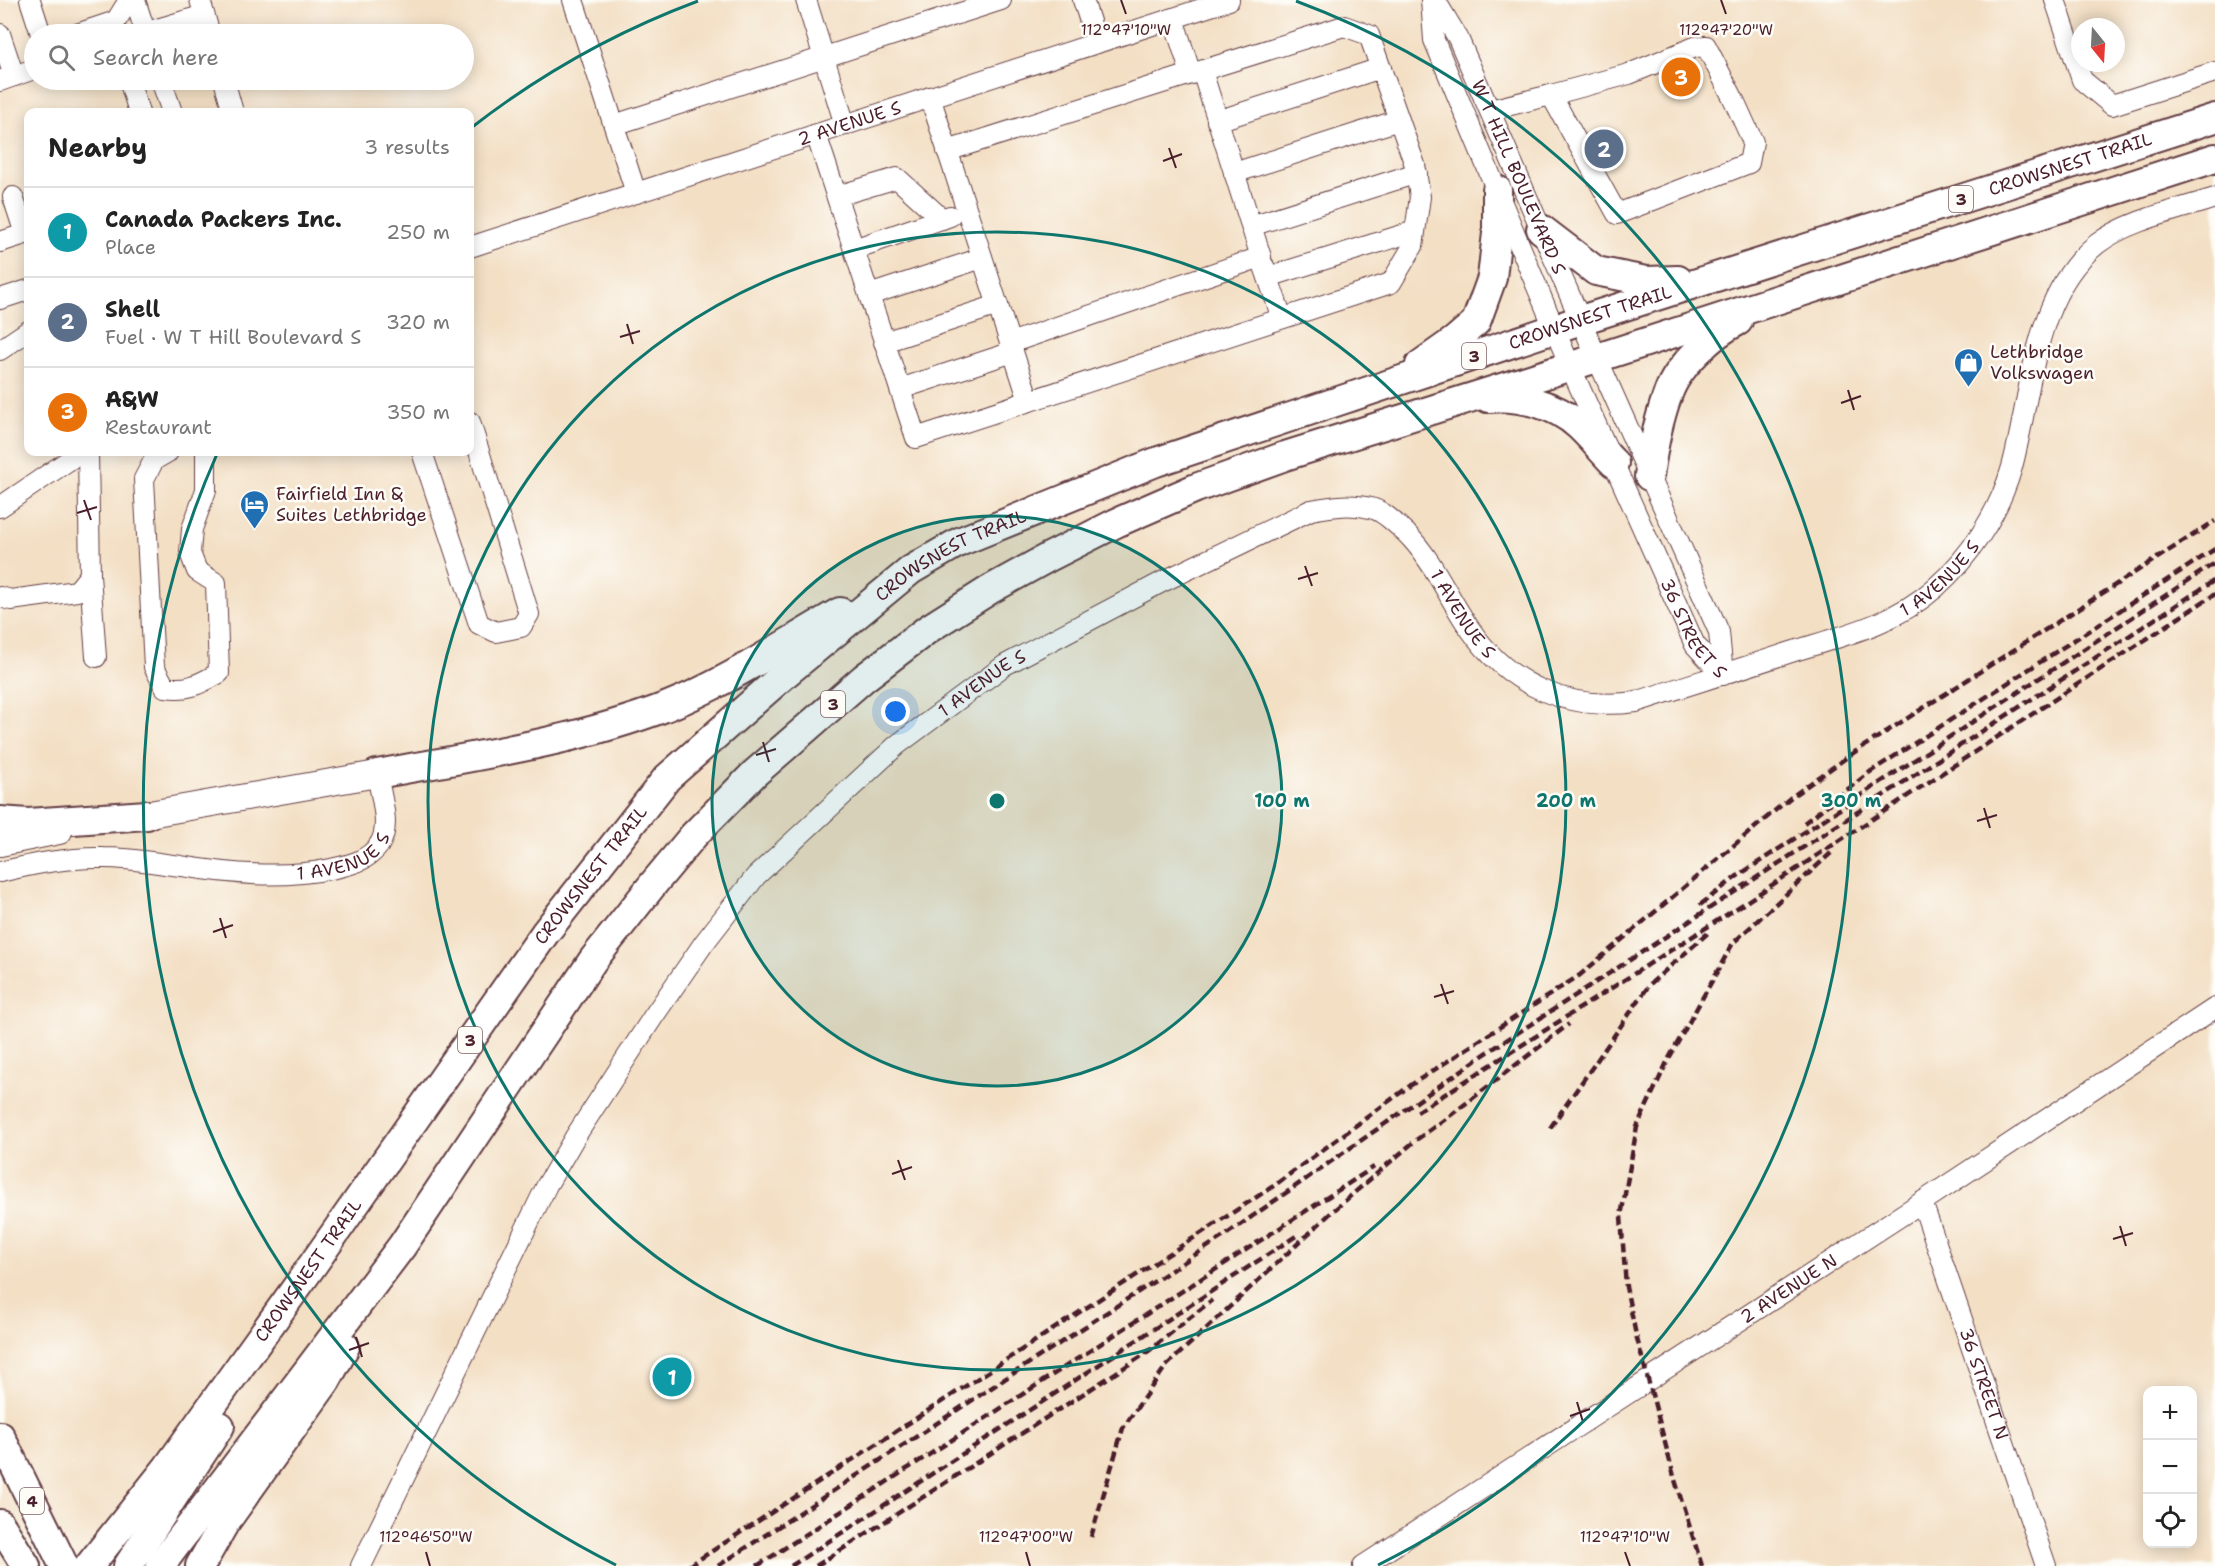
<!DOCTYPE html>
<meta charset="utf-8">
<style>
:root{--surface:#fff;--page:#f6f6f6;--text:#222;--muted:#767676;--line:#e0e0e0;--accent:#db2777}
body{margin:0;font-family:"Shantell Sans",sans-serif;background:var(--page);color:var(--text)}
.controls{position:absolute;right:18px;bottom:18px;display:grid;overflow:hidden;border-radius:12px;box-shadow:0 3px 15px #0003}
.controls button{width:54px;height:54px;display:grid;place-items:center;padding:0;border:0;border-bottom:2px solid var(--line);background:var(--surface);color:var(--text);font:30px sans-serif}
.compass{position:absolute;left:2071px;top:18px;width:54px;height:54px;border-radius:50%;background:var(--surface);box-shadow:0 3px 15px #0003;rotate:162deg}
.you{position:absolute;left:896px;top:712px;width:21px;height:21px;margin:-15px;border:4px solid #fff;border-radius:50%;background:#1a73e8;box-shadow:0 0 0 9px #1a73e833}
.badge{display:grid;place-items:center;width:39px;height:39px;border-radius:50%;background:var(--accent);color:#fff;font-size:20px;font-weight:700}
.pin{position:absolute;translate:-50% -50%;border:3px solid #fff;box-shadow:0 2px 6px #0006}
.list{margin:0;padding:0;list-style:none}
h2{display:flex;justify-content:space-between;align-items:center;height:78px;margin:0;padding:0 24px;font-size:26px}
h2 small{font-size:20px;font-weight:400;color:var(--muted)}
.list li{display:grid;grid-template-columns:39px 1fr auto;gap:18px;align-items:center;box-sizing:border-box;height:90px;padding:0 24px;border-top:2px solid var(--line)}
.list b{display:block;font-size:22px;white-space:nowrap}
.list p{margin:0;font-size:20px;white-space:nowrap;color:var(--muted)}
.list em{font-size:20px;font-style:normal;color:var(--muted)}
.icon{flex:none;width:33px;height:33px;fill:none;stroke:currentColor;stroke-width:2;stroke-linecap:round;stroke-linejoin:round}
.map{position:relative;flex:none;width:2215px;height:1566px;overflow:hidden}
.search{position:absolute;background:var(--surface);box-shadow:0 3px 15px #0003;left:24px;top:24px;width:450px;height:66px;display:flex;align-items:center;gap:15px;box-sizing:border-box;padding:0 21px;border-radius:33px;color:var(--muted);font-size:22px}
.panel{position:absolute;background:var(--surface);box-shadow:0 3px 15px #0003;left:24px;top:108px;width:450px;height:348px;border-radius:12px}
.map>svg:first-child{display:block}
.lines{fill:none;stroke-linecap:round;stroke-linejoin:round}
.minor-casing{stroke:#633c42;stroke-width:22}
.major-casing{stroke:#633c42;stroke-width:28}
.highway-casing{stroke:#633c42;stroke-width:32}
.minor{stroke:#fff;stroke-width:20}
.major{stroke:#fff;stroke-width:26}
.highway{stroke:#fff;stroke-width:28}
.rail{stroke:#4a1f2b;stroke-width:4.5;stroke-dasharray:9 4.5;stroke-linecap:butt}
.ticks{fill:none;stroke:#4a1f2b;stroke-width:2}
.ring{fill:none;stroke:#0f766e;stroke-width:3}
.labels{text-anchor:middle;dominant-baseline:central;stroke-width:5;stroke-linejoin:round;paint-order:stroke}
.shield{fill:#fdfcf7;stroke:#806168;stroke-width:1.5}
.shield-label{font-size:16px;font-weight:bold;fill:#4a1f2b}
.street-label{font-size:18px;fill:#4a1f2b;stroke:#fdfcf7}
.poi-label{font-size:18px;fill:#4a1f2b;stroke:#fdfcf7;text-anchor:start}
.ticks-label{font-size:15px;text-anchor:middle;fill:#4a1f2b;stroke:#fdfcf7;stroke-width:5;stroke-linejoin:round;paint-order:stroke}
.centre{fill:#0f766e;stroke:#fdfcf7;stroke-width:3}
.ring-label{font-size:18px;text-anchor:middle;font-weight:bold;fill:#0f766e;stroke:#fdfcf7;stroke-width:5;stroke-linejoin:round;paint-order:stroke}
</style>
<div class="map">
<svg width="2215" height="1566" viewBox="0 0 2215 1566">
<rect width="100%" height="100%" fill="#fdfcf7"/>
<filter id="ink" filterUnits="userSpaceOnUse"><feTurbulence type="fractalNoise" baseFrequency=".0167" numOctaves="2"/><feDisplacementMap in="SourceGraphic" scale="12" xChannelSelector="R" yChannelSelector="G"/><feConvolveMatrix kernelMatrix="1 2 1 2 8 2 1 2 1" color-interpolation-filters="sRGB"/></filter>
<filter id="wash" filterUnits="userSpaceOnUse"><feTurbulence type="fractalNoise" baseFrequency=".008" numOctaves="4" result="noise"/><feDisplacementMap in="SourceGraphic" scale="24" xChannelSelector="R" yChannelSelector="G"/><feGaussianBlur stdDeviation="1.35" result="paint"/><feColorMatrix in="noise" values="0 0 0 0 0 0 0 0 0 0 0 0 0 0 0 0 0 1.4 0 .05"/><feComposite in="paint" operator="in"/></filter>
<g filter="url(#wash)">
<rect width="100%" height="100%" fill="#f3dfc4"/>
</g>
<g filter="url(#ink)">
<g class="lines">
<defs>
<g id="minor">
<polyline points="30,0 41,34"/>
<polyline points="135,0 146,34"/>
<polyline points="200,0 210,34"/>
<polyline points="573,0 636,193"/>
<polyline points="806,0 845,125"/>
<polyline points="1083,0 1097,43"/>
<path id="s1" d="M1431,0l3,40 136,326 125,279 28,30"/>
<path id="s2" d="M1435,0l23,38 139,320 122,274 4,43"/>
<polyline points="2055,0 2082,80 2112,105 2215,72"/>
<polyline points="0,34 14,76"/>
<polyline points="77,34 116,21 129,0"/>
<polyline points="140,34 204,15"/>
<polygon points="1706,46 1733,98 1753,142 1749,163 1617,214 1551,95 1629,74 1695,47"/>
<polyline points="129,80 139,112"/>
<polyline points="161,80 172,112"/>
<polyline points="224,80 233,112"/>
<polyline points="0,81 34,69"/>
<polyline points="930,97 1029,401"/>
<polyline points="1490,110 1551,95"/>
<polyline points="1217,121 1381,68"/>
<polyline points="614,125 1001,0"/>
<polyline points="816,134 916,438 1391,283 1413,246 1420,197 1415,165 1369,35 1344,26 1191,74 1173,18"/>
<polyline points="947,151 1191,74"/>
<polyline points="1234,173 1399,120"/>
<polyline points="837,196 897,178 942,219"/>
<polyline points="1251,226 1417,173"/>
<polyline points="0,242 25,234 13,197"/>
<path id="s3" d="M470,247l759,-247"/>
<polyline points="854,249 950,216"/>
<polyline points="1264,266 1282,318"/>
<polyline points="1268,277 1415,231"/>
<polyline points="869,295 982,258"/>
<polyline points="0,299 28,290"/>
<polyline points="884,342 998,305"/>
<polyline points="1010,343 1261,257 1202,71"/>
<polyline points="0,350 28,331"/>
<polyline points="900,389 1013,352"/>
<path d="M168,452l-14,8 -10,19 10,188 11,20c24,4 34,-3 54,-14l-3,-90 -19,-12 -7,-18 2,-24 14,-39v-38"/>
<polyline points="422,452 479,624 496,632 521,627 529,614 470,422"/>
<polyline points="0,507 81,452"/>
<polyline points="90,575 96,657"/>
<polyline points="0,597 11,600 77,591 90,575 88,452"/>
<path id="s4" d="M0,872c34,-8 68,-15 104,-14 26,0 52,5 77,8 50,8 100,13 150,3 18,-4 37,-8 48,-24 13,-18 1,-51 -2,-71"/>
<path id="s5" d="M1922,1202l124,364"/>
<path id="s6" d="M361,1566l186,-381 28,-48 78,-120 51,-74 52,-67 141,-131 108,-80 157,-83 149,-72c22,-4 41,-7 63,-1 12,4 24,17 33,25 27,27 41,64 63,95 39,57 98,82 166,73 52,-17 104,-33 155,-50 51,-16 104,-28 144,-64 35,-31 64,-75 77,-121 20,-73 21,-173 85,-223 31,-24 81,-34 118,-46"/>
<path id="s7" d="M1363,1566l559,-364 293,-194"/>
</g>
<g id="major">
<polyline points="127,818 377,774"/>
<polyline points="0,843 59,831"/>
</g>
<g id="highway">
<polyline points="1541,229 1596,271 1646,281 1678,280"/>
<polyline points="1420,365 1454,341 1476,322 1492,278 1497,233 1497,190"/>
<path d="M1488,398c30,-3 68,6 91,28 12,11 23,25 35,37"/>
<path d="M1649,476c4,-28 9,-56 19,-82 9,-27 45,-61 70,-73"/>
<path d="M377,774c98,-18 198,-32 291,-68 60,-24 116,-62 172,-94"/>
<polyline points="0,821 28,823 147,815"/>
<polyline points="0,1436 64,1566"/>
<polyline points="0,1524 26,1566"/>
<path id="s8" d="M89,1566l78,-98 147,-205 231,-330 122,-155 118,-104 126,-104 48,-28 197,-80 425,-142 634,-202"/>
<polyline points="128,1566 220,1426"/>
<polyline points="160,1566 402,1246 593,960 654,883 694,835 755,773 864,678 928,629 991,589 1049,557 1116,523 1196,488 1285,456 1597,358 2215,158"/>
<polyline points="200,1566 224,1524 326,1381 345,1347"/>
</g>
</defs>
<use href="#minor" class="minor-casing"/>
<use href="#major" class="major-casing"/>
<use href="#highway" class="highway-casing"/>
<use href="#minor" class="minor"/>
<use href="#major" class="major"/>
<use href="#highway" class="highway"/>
<g class="rail">
<polyline points="1804,823 1870,772 2215,549"/>
<polyline points="1700,905 1736,877 2215,563"/>
<polyline points="1417,1112 1737,908 2215,594"/>
<polyline points="1550,1128 1650,984 1708,933"/>
<polyline points="1091,1537 1123,1428 1166,1366 1333,1211 1416,1140 1451,1115 1569,1024"/>
<polyline points="689,1566 1272,1187 1411,1085 1580,975 1790,798 1850,755 2215,521"/>
<polyline points="718,1566 1227,1234 1485,1054 2215,580"/>
<polyline points="757,1566 1374,1167"/>
<polyline points="791,1566 1296,1236"/>
<polyline points="816,1566 1145,1354 1212,1300"/>
<polyline points="1702,1566 1675,1480 1636,1335 1626,1287 1621,1216 1637,1127 1668,1060 1733,943 1831,853"/>
</g>
</g>
</g>
<path class="ticks" d="M1121,0l5,14M1721,0l5,14M1169,148l7,20M1163,161l19,-7M627,324l6,20M620,337l20,-6M1848,390l6,20M1841,403l20,-7M84,500l7,20M77,513l20,-6M1305,566l7,20M1298,579l20,-6M763,742l6,20M756,755l20,-6M1984,808l6,20M1977,821l20,-6M220,918l6,20M213,932l20,-7M1441,984l7,20M1434,997l20,-6M898,1160l7,20M892,1174l20,-7M2120,1226l6,20M2113,1239l20,-6M356,1337l6,20M349,1350l20,-7M1577,1402l6,20M1570,1416l20,-7M426,1552l4,14M1026,1552l4,14M1625,1552l5,14"/>
<circle cx="997" cy="801" r="285" fill="#0f766e" fill-opacity=".12"/>
<g class="ring">
<circle cx="997" cy="801" r="285"/>
<circle cx="997" cy="801" r="569"/>
<path d="M616 1565A854 854 0 0 1 217 454M471 128A854 854 0 0 1 698 1M1296 1A854 854 0 0 1 1378 1565"/>
</g>
<defs>
<symbol id="shop-pin" viewBox="-11 -11 22 30"><path d="M0 17L-7.5 6A9.5 9.5 0 1 1 7.5 6Z" fill="#1f6fb2" stroke="#fdfcf7"/><path d="M-5-2.5h2.3a2.7 3.5 0 0 1 5.4 0H5L5.5 6h-11ZM-1.5-2.5h3a1.5 2.3 0 0 0-3 0Z" fill="#fff"/></symbol>
<symbol id="hotel-pin" viewBox="-11 -11 22 30"><path d="M0 17L-7.5 6A9.5 9.5 0 1 1 7.5 6Z" fill="#1f6fb2" stroke="#fdfcf7"/><path d="M-6-4.5h1.5V1H6V5H4.5V3h-9V5H-6ZM-4 0a1.8 1.8 0 1 1 3.6 0ZM.5 0V-2.5h3Q6-2.5 6 0Z" fill="#fff"/></symbol>
</defs>
<g fill-rule="evenodd">
<use href="#shop-pin" x="1952" y="346" width="33" height="45"/>
<use href="#hotel-pin" x="238" y="488" width="33" height="45"/>
</g>
<g class="labels">
<g class="shield">
<rect x="1949" y="186" width="24" height="26" rx="4.5"/>
<rect x="1462" y="343" width="24" height="26" rx="4.5"/>
<rect x="821" y="691" width="24" height="26" rx="4.5"/>
<rect x="458" y="1027" width="24" height="26" rx="4.5"/>
<rect x="20" y="1488" width="24" height="26" rx="4.5"/>
</g>
<g class="shield-label">
<text x="1961" y="199">3</text>
<text x="1474" y="356">3</text>
<text x="833" y="704">3</text>
<text x="470" y="1040">3</text>
<text x="32" y="1501">4</text>
</g>
<g class="street-label">
<text stroke="none"><textPath href="#s3" startOffset="399">2 AVENUE S</textPath></text>
<text stroke="none"><textPath href="#s8" startOffset="2528">CROWSNEST TRAIL</textPath></text>
<text stroke="none"><textPath href="#s2" startOffset="196">W T HILL BOULEVARD S</textPath></text>
<text stroke="none"><textPath href="#s8" startOffset="2024">CROWSNEST TRAIL</textPath></text>
<text stroke="none"><textPath href="#s8" startOffset="1340">CROWSNEST TRAIL</textPath></text>
<text stroke="none"><textPath href="#s6" startOffset="2210">1 AVENUE S</textPath></text>
<text stroke="none"><textPath href="#s6" startOffset="1670">1 AVENUE S</textPath></text>
<text stroke="none"><textPath href="#s1" startOffset="684">36 STREET S</textPath></text>
<text stroke="none"><textPath href="#s6" startOffset="1095">1 AVENUE S</textPath></text>
<text stroke="none"><textPath href="#s4" startOffset="350">1 AVENUE S</textPath></text>
<text stroke="none"><textPath href="#s8" startOffset="854">CROWSNEST TRAIL</textPath></text>
<text stroke="none"><textPath href="#s8" startOffset="368">CROWSNEST TRAIL</textPath></text>
<text stroke="none"><textPath href="#s7" startOffset="508">2 AVENUE N</textPath></text>
<text stroke="none"><textPath href="#s5" startOffset="192">36 STREET N</textPath></text>
</g>
<g class="poi-label">
<text x="1990" y="352">Lethbridge<tspan x="1990" dy="21">Volkswagen</tspan></text>
<text x="276" y="494">Fairfield Inn &amp;<tspan x="276" dy="21">Suites Lethbridge</tspan></text>
</g>
</g>
<g class="ticks-label">
<text x="1126" y="35">112°47'10"W</text>
<text x="1726" y="35">112°47'20"W</text>
<text x="426" y="1542">112°46'50"W</text>
<text x="1026" y="1542">112°47'00"W</text>
<text x="1625" y="1542">112°47'10"W</text>
</g>
<circle cx="997" cy="801" r="9" class="centre"/>
<g class="ring-label">
<text x="1282" y="807">100 m</text>
<text x="1566" y="807">200 m</text>
<text x="1851" y="807">300 m</text>
</g>
</svg>
<div class="controls">
<button>+</button>
<button>−</button>
<button><svg class="icon" aria-label="locate" viewBox="0 0 24 24"><circle cx="12" cy="12" r="6"/><path d="M12 2v4M12 18v4M2 12h4M18 12h4"/></svg></button>
</div>
<svg class="compass" viewBox="-18 -18 36 36"><path d="M0-13l5 13h-10z" fill="#e53935"/><path d="M0 13l5-13h-10z" fill="#767676"/></svg>
<div class="you"></div>
<div class="pin badge" style="left:672px;top:1377px;background:#0f9aa8">1</div>
<div class="pin badge" style="left:1604px;top:149px;background:#5c6f8a">2</div>
<div class="pin badge" style="left:1681px;top:77px;background:#e8710a">3</div>
<div class="search"><svg class="icon" aria-label="search" viewBox="0 0 24 24"><circle cx="10" cy="10" r="6"/><path d="M15 15l6 6"/></svg>Search here</div>
<section class="panel">
<h2>Nearby<small>3 results</small></h2>
<ul class="list">
<li><span class="badge" style="background:#0f9aa8">1</span><div><b>Canada Packers Inc.</b><p>Place</p></div><em>250 m</em></li>
<li><span class="badge" style="background:#5c6f8a">2</span><div><b>Shell</b><p>Fuel · W T Hill Boulevard S</p></div><em>320 m</em></li>
<li><span class="badge" style="background:#e8710a">3</span><div><b>A&amp;W</b><p>Restaurant</p></div><em>350 m</em></li>
</ul>
</section>
</div>
